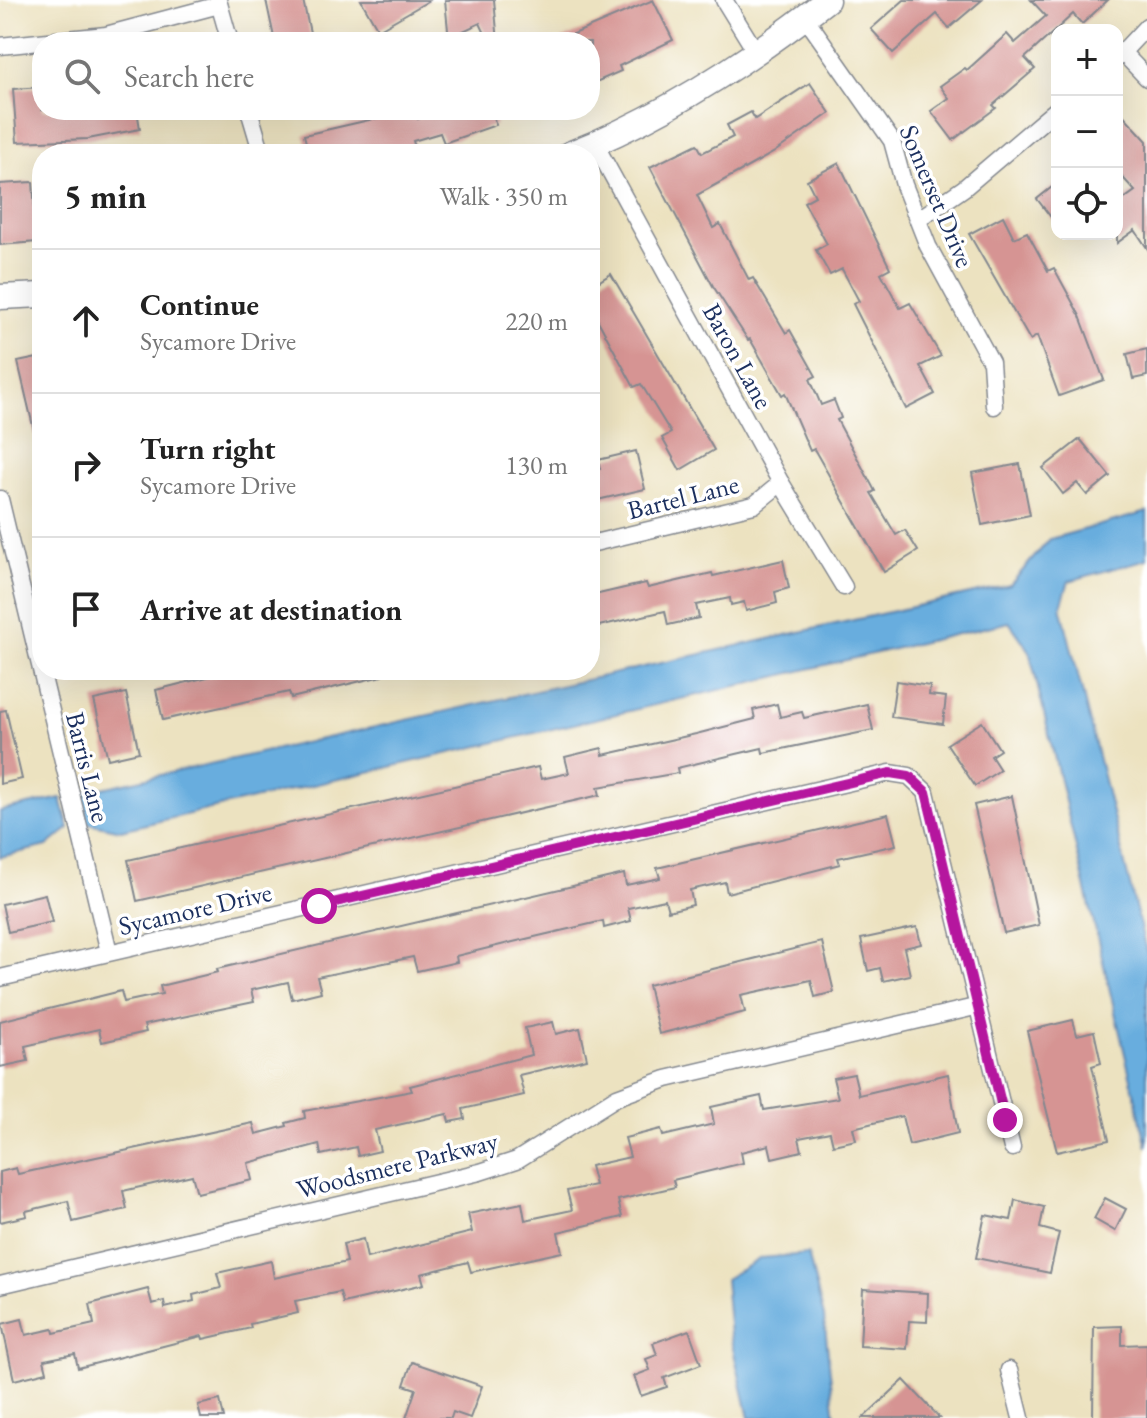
<!DOCTYPE html>
<meta charset="utf-8">
<style>
:root{--surface:#fff;--page:#f2f2f2;--text:#222;--muted:#767676;--line:#e0e0e0}
body{margin:0;font-family:"EB Garamond",serif;background:var(--page);color:var(--text)}
.controls{position:absolute;right:24px;top:24px;display:grid;overflow:hidden;border-radius:16px;box-shadow:0 8px 32px #0002}
.controls button{width:72px;height:72px;display:grid;place-items:center;padding:0;border:0;border-bottom:2px solid var(--line);background:var(--surface);color:var(--text);font:40px sans-serif}
.stop{position:absolute;width:24px;height:24px;margin:-18px;border:6px solid #b5179e;border-radius:50%;background:#fff}
.stop.end{background:#b5179e;border-color:#fff;box-shadow:0 2px 8px #0008}
.list{margin:0;padding:0;list-style:none}
h2{display:flex;justify-content:space-between;align-items:center;height:104px;margin:0;padding:0 32px;font-size:34px}
h2 small{font-size:26px;font-weight:400;color:var(--muted)}
.list li{display:grid;grid-template-columns:52px 1fr auto;gap:24px;align-items:center;box-sizing:border-box;height:144px;padding:0 32px;border-top:2px solid var(--line)}
.list b{display:block;font-size:30px;white-space:nowrap}
.list p{margin:0;font-size:26px;white-space:nowrap;color:var(--muted)}
.list em{font-size:26px;font-style:normal;color:var(--muted)}
.icon{flex:none;width:44px;height:44px;fill:none;stroke:currentColor;stroke-width:2;stroke-linecap:round;stroke-linejoin:round}
.map{position:relative;flex:none;width:1147px;height:1418px;overflow:hidden}
.search{position:absolute;background:var(--surface);box-shadow:0 8px 32px #0002;left:32px;top:32px;width:568px;height:88px;display:flex;align-items:center;gap:20px;box-sizing:border-box;padding:0 28px;border-radius:32px;color:var(--muted);font-size:30px}
.panel{position:absolute;background:var(--surface);box-shadow:0 8px 32px #0002;left:32px;top:144px;width:568px;height:536px;border-radius:32px}
.map>svg:first-child{display:block}
.water{fill:#67adde;stroke:#416e9e;stroke-width:2}
.building{fill:#d69493}
.lines{fill:none;stroke-linecap:round;stroke-linejoin:round}
.street-casing{stroke:#84888f;stroke-width:19}
.secondary-casing{stroke:#84888f;stroke-width:27}
.street{stroke:#fff;stroke-width:16}
.secondary{stroke:#fff;stroke-width:24}
.route{stroke:#b5179e;stroke-width:10}
.labels{text-anchor:middle;dominant-baseline:central;stroke-width:7;stroke-linejoin:round;paint-order:stroke}
.street-label{font-size:26px;fill:#1b2f5e;stroke:#fff}
</style>
<div class="map">
<svg width="1147" height="1418" viewBox="0 0 1147 1418">
<rect width="100%" height="100%" fill="#fff"/>
<filter id="ink" filterUnits="userSpaceOnUse"><feTurbulence type="fractalNoise" baseFrequency=".0125" numOctaves="2"/><feDisplacementMap in="SourceGraphic" scale="16" xChannelSelector="R" yChannelSelector="G"/><feConvolveMatrix kernelMatrix="1 2 1 2 8 2 1 2 1" color-interpolation-filters="sRGB"/></filter>
<filter id="wash" filterUnits="userSpaceOnUse"><feTurbulence type="fractalNoise" baseFrequency=".006" numOctaves="4" result="noise"/><feDisplacementMap in="SourceGraphic" scale="32" xChannelSelector="R" yChannelSelector="G"/><feGaussianBlur stdDeviation="1.8" result="paint"/><feColorMatrix in="noise" values="0 0 0 0 0 0 0 0 0 0 0 0 0 0 0 0 0 1.4 0 .05"/><feComposite in="paint" operator="in"/></filter>
<g filter="url(#wash)">
<rect width="100%" height="100%" fill="#ece2c0"/>
<g class="water">
<polygon points="1147,512 1147,559 1069,581 1061,606 1147,954 1147,1147 1029,650 1009,622 121,830 88,823 80,793 1010,585 1050,539"/>
<polygon points="61,798 69,828 47,846 0,857 0,811"/>
<polygon points="808,1254 824,1317 835,1418 749,1418 730,1335 725,1279 761,1258"/>
</g>
<g id="blocks">
<g class="building">
<polygon points="266,0 303,0 312,42 275,42"/>
<polygon points="361,0 430,0 378,30"/>
<polygon points="445,0 494,0 498,42 489,42 480,23 463,31 466,39 449,40"/>
<polygon points="653,0 673,40 619,66 621,71 596,82 590,69 590,42 555,42"/>
<polygon points="904,0 982,0 949,28 937,14 893,53 871,29"/>
<polygon points="1031,0 1108,0 1082,24 1073,14 1025,58 1035,69 993,105 996,108 953,140 931,111 949,98 940,86 965,68 967,70 1007,34 1015,43 1046,16"/>
<polygon points="810,83 830,113 773,153 697,195 713,228 720,224 749,280 753,278 786,333 790,330 816,376 810,379 821,405 834,400 841,418 837,420 875,491 871,493 896,535 905,530 918,551 884,572 814,449 810,451 785,393 782,395 750,339 748,340 713,286 650,167 697,144 702,153 733,137 727,125 751,112 755,119"/>
<polygon points="42,87 42,110 137,110 140,129 88,139 17,142 13,89"/>
<polygon points="1117,108 1147,141 1147,248 1135,230 1117,243 1117,204 1135,191 1117,171"/>
<polygon points="380,110 416,110 418,119 443,110 491,110 496,125 444,143 440,133 413,141 417,154 309,154 304,135 382,117"/>
<polygon points="839,163 890,268 881,273 900,308 910,303 941,356 920,366 935,394 906,409 853,304 859,301 842,269 830,275 816,250 827,244 804,202 815,196 807,180"/>
<polygon points="33,182 37,242 0,245 0,184"/>
<polygon points="1057,183 1057,225 1037,199"/>
<polygon points="1003,216 1014,238 1027,232 1048,271 1054,268 1080,316 1104,380 1059,396 1037,336 1030,340 969,234"/>
<polygon points="611,274 714,450 680,470 662,438 671,433 641,384 634,387 590,306 590,287"/>
<polygon points="1147,349 1147,376 1133,379 1127,354"/>
<polygon points="42,357 42,439 36,439 18,362"/>
<polygon points="1080,439 1110,476 1087,495 1077,483 1063,494 1043,468"/>
<polygon points="636,451 645,489 593,501 590,471 600,469 598,460"/>
<polygon points="1020,464 1030,515 982,525 972,473"/>
<polygon points="783,560 789,588 775,592 777,603 746,611 744,602 731,605 730,598 696,605 699,618 668,625 665,611 590,628 590,596 646,583 648,588 712,573 713,576"/>
<polygon points="235,670 382,670 382,676 291,698 289,692 163,720 156,690"/>
<polygon points="896,681 930,686 929,695 946,697 943,724 891,717"/>
<polygon points="126,693 139,752 108,759 94,700"/>
<polygon points="777,704 780,717 802,712 804,718 867,704 873,730 763,753 762,748 677,768 678,773 598,787 600,795 137,901 128,860 538,767 541,779 569,773 565,757 602,748 603,755 696,734 755,719 753,710"/>
<polygon points="6,710 22,779 0,784 0,711"/>
<polygon points="982,722 1000,750 991,756 1000,770 975,786 947,744"/>
<polygon points="1012,796 1039,925 1004,933 974,805"/>
<polygon points="888,814 896,845 838,858 840,864 727,893 725,882 690,890 693,905 668,911 665,900 628,908 631,921 604,928 603,921 513,942 456,956 457,962 417,971 413,957 317,977 321,992 292,999 288,982 251,990 254,1002 144,1025 146,1032 102,1042 99,1029 25,1046 28,1061 0,1067 0,1021 121,991 124,1002 162,994 160,986 218,972 217,969 624,874 626,885 660,878 657,868"/>
<polygon points="45,894 52,922 8,932 2,904"/>
<polygon points="917,927 921,944 904,948 910,975 883,981 880,968 868,971 861,939"/>
<polygon points="822,942 834,992 815,997 811,980 741,995 745,1012 659,1034 648,985"/>
<polygon points="1073,1020 1077,1035 1094,1031 1101,1063 1092,1066 1109,1140 1057,1152 1027,1031"/>
<polygon points="553,1022 556,1034 580,1028 587,1059 519,1075 524,1095 463,1109 465,1119 449,1122 447,1114 375,1130 380,1151 358,1156 356,1147 321,1155 319,1144 248,1163 252,1180 219,1188 197,1193 192,1175 123,1191 127,1209 73,1222 68,1201 26,1211 27,1216 0,1222 0,1172 16,1168 18,1174 253,1123 256,1134 287,1126 286,1123 305,1118 304,1111 412,1091 410,1086 531,1055 525,1028"/>
<polygon points="854,1074 859,1095 948,1074 958,1133 909,1145 902,1116 853,1128 856,1140 833,1145 830,1132 799,1138 802,1151 772,1158 769,1145 741,1152 743,1163 673,1180 675,1187 618,1200 622,1217 558,1232 562,1252 471,1272 468,1262 421,1274 424,1284 343,1303 340,1292 295,1301 298,1313 250,1324 251,1328 203,1339 202,1336 78,1368 75,1354 44,1360 47,1372 14,1380 2,1324 22,1319 26,1335 53,1329 54,1333 94,1324 90,1304 148,1289 152,1304 164,1301 165,1308 194,1301 193,1295 221,1288 217,1273 271,1261 274,1278 347,1262 343,1244 363,1239 367,1258 472,1232 468,1214 522,1203 525,1220 572,1210 567,1191 595,1185 590,1166 630,1157 625,1138 661,1129 663,1136 714,1124 711,1107 761,1096 764,1110 838,1098 833,1078"/>
<polygon points="1105,1198 1126,1209 1115,1231 1094,1219"/>
<polygon points="1015,1200 1044,1207 1040,1228 1059,1233 1050,1273 976,1258 985,1215 1011,1220"/>
<polygon points="863,1289 928,1293 927,1322 909,1321 907,1349 860,1346"/>
<polygon points="1122,1326 1122,1345 1147,1344 1147,1418 1093,1418 1094,1327"/>
<polygon points="689,1330 701,1364 664,1378 667,1387 641,1396 634,1376 650,1370 646,1359 657,1355 653,1343"/>
<polygon points="412,1362 482,1386 470,1418 453,1412 451,1418 406,1418 416,1389 404,1385"/>
<polygon points="904,1380 940,1418 863,1418"/>
<polygon points="220,1400 224,1418 201,1418 198,1405"/>
</g>
</g>
</g>
<g filter="url(#ink)">
<use href="#blocks" fill-opacity="0" stroke="#84888f" stroke-width="2"/>
<g class="lines">
<defs>
<g id="street">
<polyline points="218,0 230,42"/>
<polyline points="724,0 756,52"/>
<polyline points="805,17 892,141 904,185 928,246 991,362 994,406"/>
<polyline points="0,46 106,35 219,5"/>
<polyline points="1123,53 1147,78"/>
<polyline points="1117,58 1147,26"/>
<polyline points="249,110 262,154"/>
<polyline points="595,144 781,483 844,587"/>
<polyline points="919,219 964,188 1057,109"/>
<polyline points="0,499 109,952"/>
<polyline points="590,544 754,505 781,483"/>
<polyline points="0,978 890,773 909,776 926,792 1012,1148"/>
<polyline points="0,1285 480,1172 517,1160 617,1097 666,1079 975,1007"/>
<polyline points="1009,1370 1021,1418"/>
</g>
<g id="secondary">
<path d="M569,154c93,-36 180,-93 258,-154"/>
<polyline points="0,297 42,295"/>
</g>
</defs>
<use href="#street" class="street-casing"/>
<use href="#secondary" class="secondary-casing"/>
<use href="#street" class="street"/>
<use href="#secondary" class="secondary"/>
</g>
</g>
<g class="lines" filter="url(#ink)">
<polyline class="route" points="319,906 890,773 909,776 926,792 1005,1120"/>
</g>
<g class="labels">
<g class="street-label">
<text transform="translate(937 196) rotate(67)">Somerset Drive</text>
<text transform="translate(738 356) rotate(61)">Baron Lane</text>
<text transform="translate(683 497) rotate(-14)">Bartel Lane</text>
<text transform="translate(88 767) rotate(76)">Barris Lane</text>
<text transform="translate(195 909) rotate(-13)">Sycamore Drive</text>
<text transform="translate(397 1165) rotate(-14)">Woodsmere Parkway</text>
</g>
</g>
</svg>
<div class="controls">
<button>+</button>
<button>−</button>
<button><svg class="icon" aria-label="locate" viewBox="0 0 24 24"><circle cx="12" cy="12" r="6"/><path d="M12 2v4M12 18v4M2 12h4M18 12h4"/></svg></button>
</div>
<div class="stop" style="left:319px;top:906px"></div>
<div class="stop end" style="left:1005px;top:1120px"></div>
<div class="search"><svg class="icon" aria-label="search" viewBox="0 0 24 24"><circle cx="10" cy="10" r="6"/><path d="M15 15l6 6"/></svg>Search here</div>
<section class="panel">
<h2>5 min<small>Walk · 350 m</small></h2>
<ul class="list">
<li><svg class="icon" aria-label="ahead" viewBox="0 0 24 24"><path d="M12 20V5M6 11l6-6 6 6"/></svg><div><b>Continue</b><p>Sycamore Drive</p></div><em>220 m</em></li>
<li><svg class="icon" aria-label="right" viewBox="0 0 24 24"><path d="M7 20v-9h11M14 6l5 5-5 5"/></svg><div><b>Turn right</b><p>Sycamore Drive</p></div><em>130 m</em></li>
<li><svg class="icon" aria-label="arrive" viewBox="0 0 24 24"><path d="M6 21V4h12l-3 4 3 4H6"/></svg><div><b>Arrive at destination</b></div></li>
</ul>
</section>
</div>
